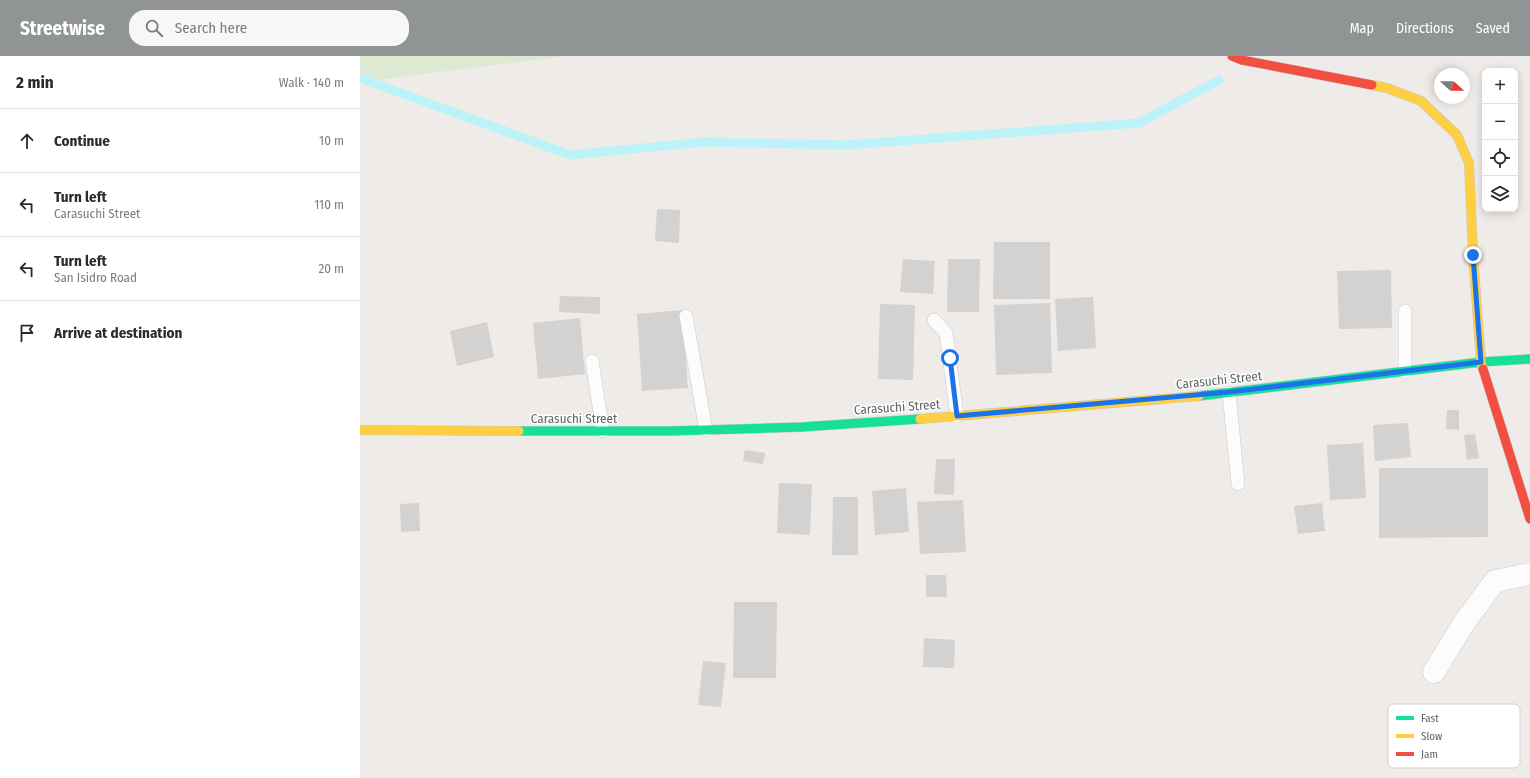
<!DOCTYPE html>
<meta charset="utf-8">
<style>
:root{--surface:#fff;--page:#f7f7f7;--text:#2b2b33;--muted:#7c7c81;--line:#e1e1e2;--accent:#909494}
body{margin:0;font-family:"Fira Sans Condensed",sans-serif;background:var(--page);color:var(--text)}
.controls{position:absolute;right:12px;top:12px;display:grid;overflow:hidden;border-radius:8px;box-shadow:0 2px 10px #0003}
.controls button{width:36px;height:36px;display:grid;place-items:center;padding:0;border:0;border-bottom:1px solid var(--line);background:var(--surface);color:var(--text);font:20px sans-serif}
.compass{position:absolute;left:1074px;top:12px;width:36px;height:36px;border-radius:50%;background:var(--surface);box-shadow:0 2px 10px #0003;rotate:111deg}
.stop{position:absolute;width:12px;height:12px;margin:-9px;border:3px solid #1a73e8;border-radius:50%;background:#fff}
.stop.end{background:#1a73e8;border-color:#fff;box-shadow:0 1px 4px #0008}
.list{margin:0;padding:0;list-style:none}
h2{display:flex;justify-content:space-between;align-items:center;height:52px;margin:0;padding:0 16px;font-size:17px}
h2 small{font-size:13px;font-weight:400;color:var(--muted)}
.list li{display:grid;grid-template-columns:26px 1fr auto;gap:12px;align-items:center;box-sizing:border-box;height:64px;padding:0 16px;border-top:1px solid var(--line)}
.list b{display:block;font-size:15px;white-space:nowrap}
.list p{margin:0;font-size:13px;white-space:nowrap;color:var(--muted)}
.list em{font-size:13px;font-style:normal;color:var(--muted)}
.icon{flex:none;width:22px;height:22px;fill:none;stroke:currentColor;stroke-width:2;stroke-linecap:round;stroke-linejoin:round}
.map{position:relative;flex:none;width:1170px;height:722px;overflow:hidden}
header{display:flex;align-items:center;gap:24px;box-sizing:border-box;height:56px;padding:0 20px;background:var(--accent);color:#fff}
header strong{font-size:19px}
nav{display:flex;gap:22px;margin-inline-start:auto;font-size:14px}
.search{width:280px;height:36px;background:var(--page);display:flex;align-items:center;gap:10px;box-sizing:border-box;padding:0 14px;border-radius:16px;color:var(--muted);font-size:15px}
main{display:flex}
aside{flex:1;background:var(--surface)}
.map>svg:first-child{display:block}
.green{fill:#ddead3}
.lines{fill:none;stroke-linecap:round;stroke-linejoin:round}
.stream{stroke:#bcf3f8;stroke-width:9}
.building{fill:#d4d2d1}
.lane-casing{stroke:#c9cac8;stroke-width:14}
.street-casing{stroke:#c9cac8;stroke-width:23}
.fast-casing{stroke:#c9c9c8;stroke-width:10}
.slow-casing{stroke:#c9c9c8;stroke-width:10}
.jam-casing{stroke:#c9c9c8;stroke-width:10}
.lane{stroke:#fcfcfc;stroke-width:13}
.street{stroke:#fcfcfc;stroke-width:22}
.fast{stroke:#16e098;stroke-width:9}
.slow{stroke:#ffcf43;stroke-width:9}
.jam{stroke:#f24e42;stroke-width:9}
.route{stroke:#1a73e8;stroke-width:5}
.labels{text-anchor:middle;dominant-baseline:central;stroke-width:3;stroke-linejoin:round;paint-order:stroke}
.street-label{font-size:13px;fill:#5d6567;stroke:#fff}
.key{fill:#fff;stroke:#ced1d1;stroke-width:1}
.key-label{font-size:11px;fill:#5d6567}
</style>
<header>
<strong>Streetwise</strong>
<div class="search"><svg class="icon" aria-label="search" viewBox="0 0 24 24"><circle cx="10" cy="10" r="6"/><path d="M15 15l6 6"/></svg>Search here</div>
<nav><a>Map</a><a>Directions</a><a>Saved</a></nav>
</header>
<main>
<aside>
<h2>2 min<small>Walk · 140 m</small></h2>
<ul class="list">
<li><svg class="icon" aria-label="ahead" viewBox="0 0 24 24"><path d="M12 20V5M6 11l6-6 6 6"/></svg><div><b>Continue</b></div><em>10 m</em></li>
<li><svg class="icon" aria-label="left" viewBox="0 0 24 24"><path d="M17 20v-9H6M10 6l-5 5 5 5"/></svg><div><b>Turn left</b><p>Carasuchi Street</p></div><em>110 m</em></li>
<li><svg class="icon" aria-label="left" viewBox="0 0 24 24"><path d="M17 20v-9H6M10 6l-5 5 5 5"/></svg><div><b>Turn left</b><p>San Isidro Road</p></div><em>20 m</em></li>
<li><svg class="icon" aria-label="arrive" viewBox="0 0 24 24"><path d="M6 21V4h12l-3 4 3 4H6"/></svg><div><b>Arrive at destination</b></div></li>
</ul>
</aside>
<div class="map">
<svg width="1170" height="722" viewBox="0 0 1170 722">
<rect width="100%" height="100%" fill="#eeebe8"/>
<polygon class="green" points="0,0 206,0 0,26"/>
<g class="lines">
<polyline class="stream" points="0,22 210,99 344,86 485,89 779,67 859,24"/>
</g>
<g class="building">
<polygon points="297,153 320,154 319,187 295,185"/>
<polygon points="634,186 690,186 690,243 633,243"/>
<polygon points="543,203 575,205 573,238 540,236"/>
<polygon points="588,203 620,203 619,256 587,256"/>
<polygon points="1031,214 1032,272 979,273 977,215"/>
<polygon points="200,240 240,241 240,258 199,256"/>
<polygon points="733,241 736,292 698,295 695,243"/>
<polygon points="690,247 692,317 636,319 634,249"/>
<polygon points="520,248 555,249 553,324 518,323"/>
<polygon points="322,254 328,332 282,335 277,258"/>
<polygon points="220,262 225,318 178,323 173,267"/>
<polygon points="127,266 134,301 97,310 90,275"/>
<polygon points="1087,354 1099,354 1099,374 1086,373"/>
<polygon points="1048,367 1051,401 1015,405 1013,369"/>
<polygon points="1115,378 1119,402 1107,404 1104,379"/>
<polygon points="1003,387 1006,442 970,444 967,389"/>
<polygon points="385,394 405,397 403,408 383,405"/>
<polygon points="576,403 595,403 594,439 574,438"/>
<polygon points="1019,412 1128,412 1128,481 1019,482"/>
<polygon points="419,427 452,428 450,479 417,477"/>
<polygon points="546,432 549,476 515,479 512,435"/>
<polygon points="473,441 498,441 498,499 472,499"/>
<polygon points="603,444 606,496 560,498 557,446"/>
<polygon points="59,447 60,475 41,476 40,448"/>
<polygon points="962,447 965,475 938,478 934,450"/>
<polygon points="566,519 586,519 587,541 566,541"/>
<polygon points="374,546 417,546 416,622 373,622"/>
<polygon points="564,582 595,584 594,612 563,611"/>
<polygon points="343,605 366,607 361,651 338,649"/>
</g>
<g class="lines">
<defs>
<g id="lane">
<polyline points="326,260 346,374"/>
<polyline points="574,264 586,277 597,360"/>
<polyline points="232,305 243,375"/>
<polyline points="1045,316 1045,255"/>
<polyline points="869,337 878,428"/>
</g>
<polyline id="street" points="1074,616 1104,567 1135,525 1170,518"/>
<g id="fast">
<polyline points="839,340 1121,306 1170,303"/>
<polyline points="159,375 311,375 442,371 560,363"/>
</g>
<g id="slow">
<polyline points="1012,29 1027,32 1061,45 1097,79 1109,107 1113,199 1121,306 1123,313"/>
<polyline points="560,363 839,340"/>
<polyline points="0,374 159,375"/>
</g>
<g id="jam">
<polyline points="872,0 882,4 1012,29"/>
<polyline points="1123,313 1170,463"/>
</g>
</defs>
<use href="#lane" class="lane-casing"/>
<use href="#street" class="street-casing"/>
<use href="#fast" class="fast-casing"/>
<use href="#slow" class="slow-casing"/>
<use href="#jam" class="jam-casing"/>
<use href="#lane" class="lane"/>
<use href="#street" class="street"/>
<use href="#fast" class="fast"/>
<use href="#slow" class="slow"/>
<use href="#jam" class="jam"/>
</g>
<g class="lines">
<polyline class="route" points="590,302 597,360 869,336 1121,306 1113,199"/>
</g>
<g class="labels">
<g class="street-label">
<text transform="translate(859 324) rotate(-6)">Carasuchi Street</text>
<text transform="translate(537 351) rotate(-4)">Carasuchi Street</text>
<text x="214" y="362">Carasuchi Street</text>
</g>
</g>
<rect x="1028" y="648" width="132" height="64" rx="6" class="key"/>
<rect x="1036" y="660" width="18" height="4" fill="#16e098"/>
<rect x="1036" y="678" width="18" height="4" fill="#ffcf43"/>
<rect x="1036" y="696" width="18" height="4" fill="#f24e42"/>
<g class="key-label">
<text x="1061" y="666">Fast</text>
<text x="1061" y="684">Slow</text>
<text x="1061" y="702">Jam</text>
</g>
</svg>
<div class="controls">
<button>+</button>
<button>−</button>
<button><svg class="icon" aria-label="locate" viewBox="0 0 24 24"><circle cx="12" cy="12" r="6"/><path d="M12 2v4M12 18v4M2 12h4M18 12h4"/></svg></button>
<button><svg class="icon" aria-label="layers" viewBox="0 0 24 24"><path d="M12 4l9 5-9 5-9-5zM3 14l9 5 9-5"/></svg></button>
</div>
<svg class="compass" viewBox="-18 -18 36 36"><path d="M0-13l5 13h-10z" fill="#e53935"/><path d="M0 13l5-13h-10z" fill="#7c7c81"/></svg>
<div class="stop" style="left:590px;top:302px"></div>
<div class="stop end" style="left:1113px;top:199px"></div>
</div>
</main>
